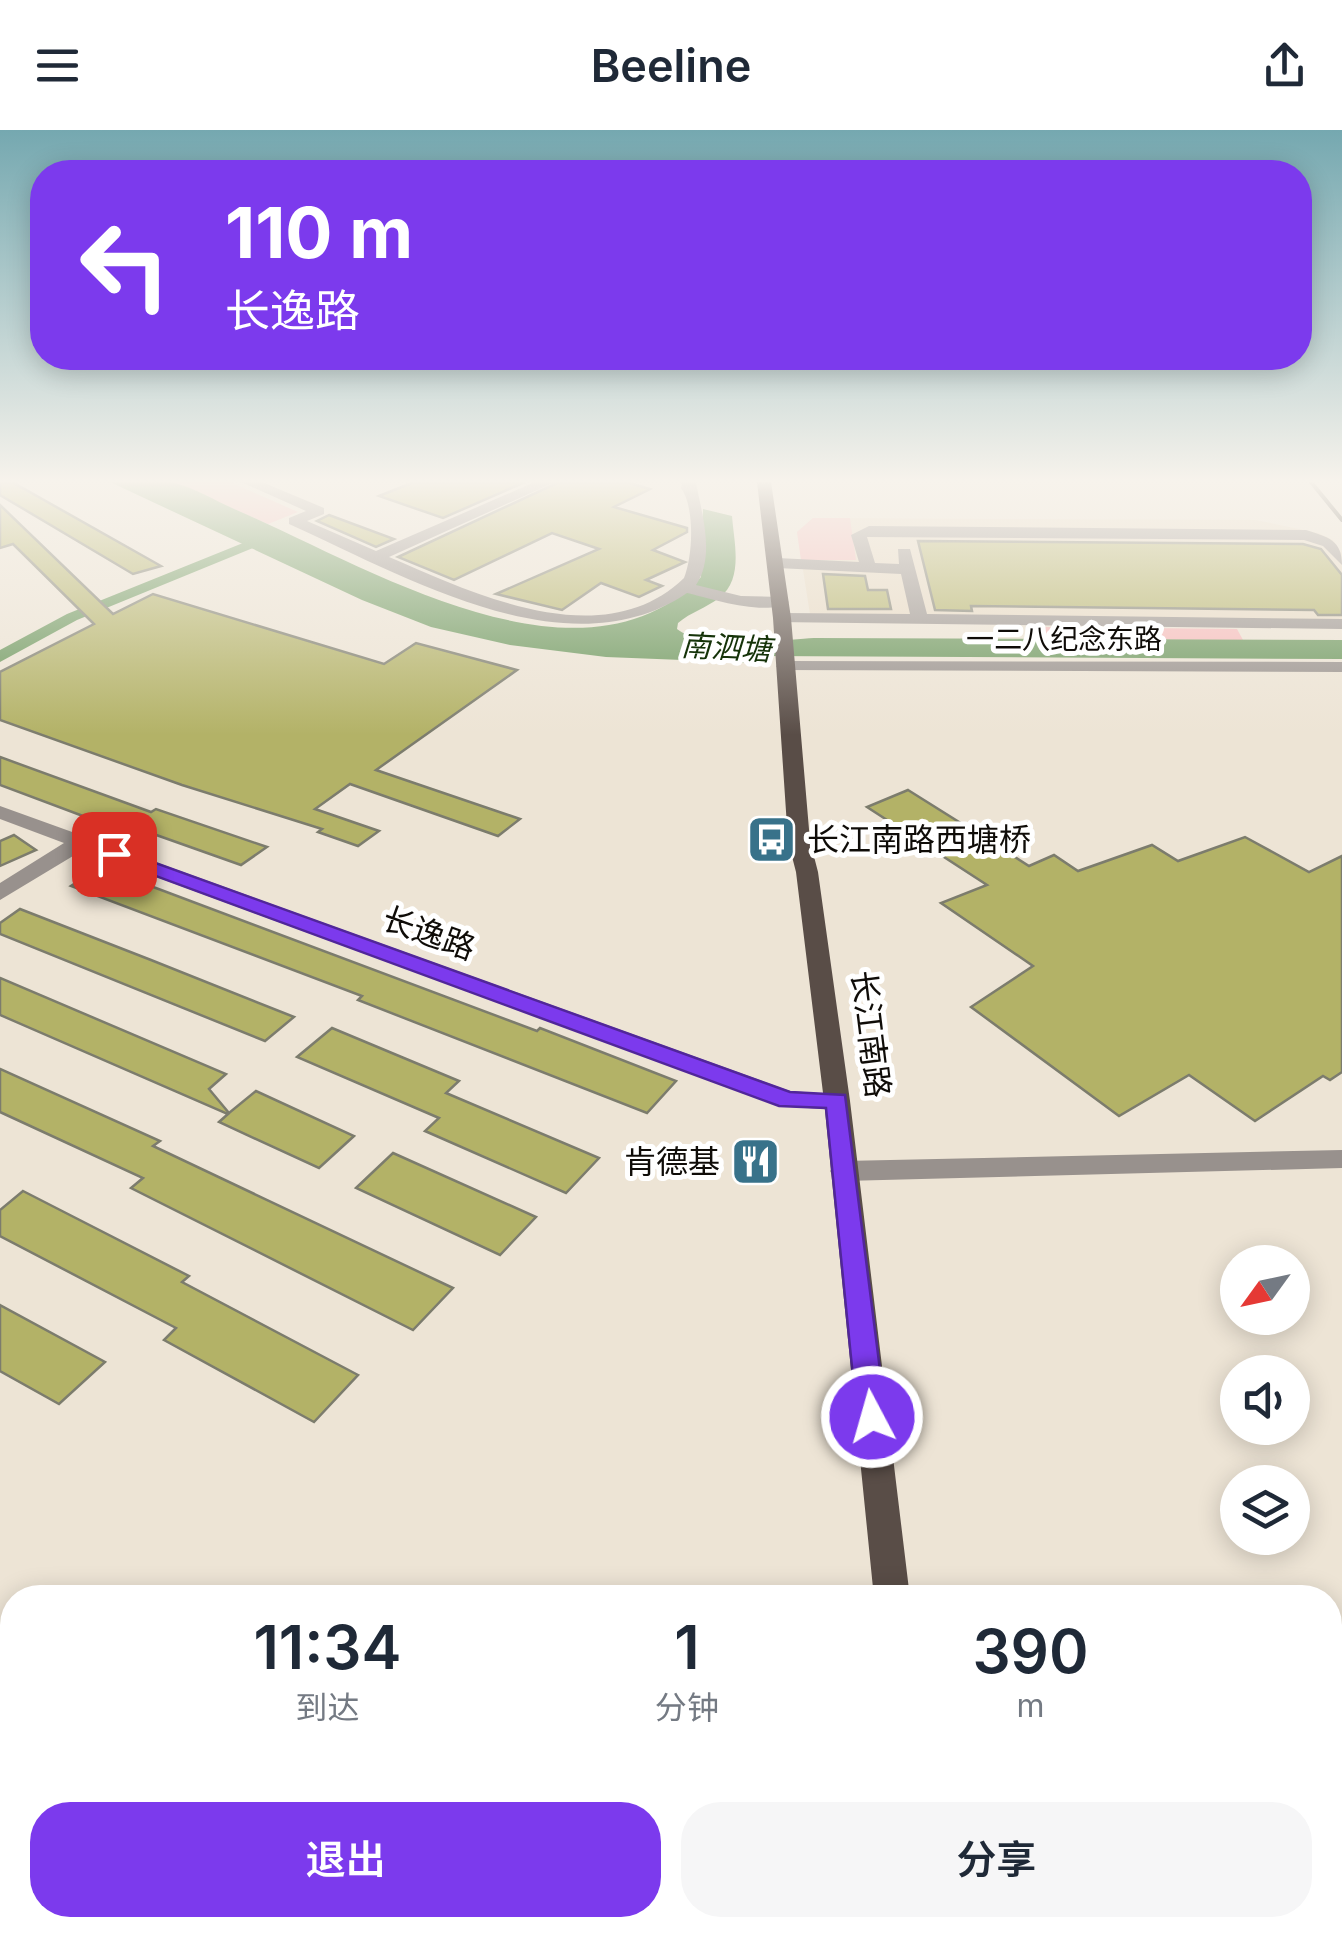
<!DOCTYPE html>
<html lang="zh">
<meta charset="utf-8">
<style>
body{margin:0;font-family:Inter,"Noto Sans SC",sans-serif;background:#f6f6f7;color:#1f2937;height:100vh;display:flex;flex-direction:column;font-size:38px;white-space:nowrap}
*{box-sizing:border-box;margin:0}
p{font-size:32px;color:#747a83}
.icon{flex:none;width:55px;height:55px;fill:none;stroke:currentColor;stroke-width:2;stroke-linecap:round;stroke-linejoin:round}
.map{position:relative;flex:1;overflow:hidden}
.sheet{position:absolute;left:0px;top:1455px;width:1342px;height:352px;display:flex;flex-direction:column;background:#fff;border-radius:40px 40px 0 0;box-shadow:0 5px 25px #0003}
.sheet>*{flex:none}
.hud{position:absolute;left:30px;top:30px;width:1282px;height:210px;border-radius:40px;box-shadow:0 5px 25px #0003;background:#7c3aed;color:#fff;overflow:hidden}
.needle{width:65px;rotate:237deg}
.controls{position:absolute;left:1220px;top:1115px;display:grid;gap:20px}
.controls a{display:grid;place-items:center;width:90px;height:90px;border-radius:50%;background:#fff;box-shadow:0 5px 25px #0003;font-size:50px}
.pin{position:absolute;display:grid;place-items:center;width:85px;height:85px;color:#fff;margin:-42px;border-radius:20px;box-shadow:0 5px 15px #0006}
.me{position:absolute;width:110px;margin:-55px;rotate:354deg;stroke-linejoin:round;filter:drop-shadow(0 0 8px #0008)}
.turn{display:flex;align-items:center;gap:35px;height:210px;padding:0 30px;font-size:45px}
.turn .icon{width:130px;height:130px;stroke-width:2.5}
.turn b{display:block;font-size:70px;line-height:85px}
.eta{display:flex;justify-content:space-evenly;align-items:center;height:170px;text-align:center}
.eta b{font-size:60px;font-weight:600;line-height:70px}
.button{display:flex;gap:20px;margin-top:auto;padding:20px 30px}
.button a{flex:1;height:115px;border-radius:40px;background:#7c3aed;color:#fff;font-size:40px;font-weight:600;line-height:115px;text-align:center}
.button a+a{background:#f6f6f7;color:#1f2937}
header{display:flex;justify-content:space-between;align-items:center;height:130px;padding:0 30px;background:#fff;font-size:45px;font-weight:600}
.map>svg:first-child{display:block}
.built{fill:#e8dac4}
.green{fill:#f7b9ba}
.water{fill:#6a965b}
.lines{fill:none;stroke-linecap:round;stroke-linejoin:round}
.canal{fill:#6a965b;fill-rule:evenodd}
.building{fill:#b3b267;stroke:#7c7c6d;stroke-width:2.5}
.minor{fill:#98918d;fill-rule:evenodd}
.major{fill:#594d47;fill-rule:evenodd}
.rail{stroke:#5c574f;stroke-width:4}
.route{fill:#7c3aed;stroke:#51269a;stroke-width:2.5}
.labels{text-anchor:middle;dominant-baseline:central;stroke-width:10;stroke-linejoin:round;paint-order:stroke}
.far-street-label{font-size:28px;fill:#0f0c08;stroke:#fff}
.far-water-label{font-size:30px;font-style:italic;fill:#153309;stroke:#fff}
.poi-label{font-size:32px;fill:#0f0c08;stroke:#fff;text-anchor:start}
.street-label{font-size:32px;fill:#0f0c08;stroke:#fff}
</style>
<header><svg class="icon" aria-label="menu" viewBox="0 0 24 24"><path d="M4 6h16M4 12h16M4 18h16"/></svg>Beeline<svg class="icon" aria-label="share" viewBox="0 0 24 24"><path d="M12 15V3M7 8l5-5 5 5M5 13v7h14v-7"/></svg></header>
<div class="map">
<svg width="1342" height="1807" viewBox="0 0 1342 1807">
<rect width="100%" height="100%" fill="#ede4d5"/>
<g class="built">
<path d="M813,388L1256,390L1318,403L1333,410L1342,424V490L810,484L797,402Z"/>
<path d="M1330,1495L1342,1503V1807H1026L1024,1795H1330Z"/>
</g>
<g class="green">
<path d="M172,352H230L298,382L268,394Z"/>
<path d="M813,388H850L856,430H801L797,402Z"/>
<path d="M1043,497L1237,499L1243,510L1049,509Z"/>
</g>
<path class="water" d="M110,352C129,352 152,349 171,352C194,357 219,373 241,382C366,436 582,571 701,447L703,379L732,386C734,413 744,449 719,468C706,478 691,482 678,493L677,499C702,519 782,510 814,508L1342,510V529L760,526L759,533L606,527L510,515L431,497L362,470Z"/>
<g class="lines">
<path class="canal" d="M265,404L270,405V411L77,490L0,532V520L67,484Z"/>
</g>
<g class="building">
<path d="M0,352H12L161,436L133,444L0,365Z"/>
<path d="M414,352H525L443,388L379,366Z"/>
<path d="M559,352H626L650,359L614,377L687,398V402L653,420L685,432L646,450L662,456L639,467L601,453L562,480L496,464L599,419L552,403L454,450L398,427Z"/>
<path d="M0,375L113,484L153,464L384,534L416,513L517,540L376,640L520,689L498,706L350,654L315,679L379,701L358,716L318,702L322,699L182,655L0,590V542L94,494L13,414L0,418Z"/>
<path d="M329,385L394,409L376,417L317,391Z"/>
<path d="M918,411L1303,414L1321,419L1342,445V485H1318L1314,480L971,476L972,481L935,480Z"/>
<path d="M823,444L865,446L868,460H887L891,479H828Z"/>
<path d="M0,627L151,682L156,679L267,717L241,735L114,690L107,695L0,655Z"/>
<path d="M908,660L1029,736L1054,725L1078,741L1152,715L1178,731L1245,707L1309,742L1342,726V942L1330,950L1323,946L1255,991L1189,945L1119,986L971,877L1033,836L941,773L987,755L867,677Z"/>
<path d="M14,705L36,720L0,736V711Z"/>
<path d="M100,737L537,901L540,898L676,951L647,983L358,870L362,866L71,756Z"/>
<path d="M20,779L151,830L294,887L265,911L0,804V793Z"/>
<path d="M0,848L226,944L209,959L229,983L256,961L354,1006L319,1038L219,992L228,984L0,885Z"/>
<path d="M332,898L459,951L446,963L599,1028L566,1063L425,1001L439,988L297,927Z"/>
<path d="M0,939L160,1011L153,1016L453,1158L413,1200L131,1058L143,1048L0,982Z"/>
<path d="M393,1023L536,1087L500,1125L356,1058Z"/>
<path d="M23,1061L189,1146L182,1152L358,1245L314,1292L164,1210L176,1198L0,1106V1080Z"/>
<path d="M0,1175L105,1232L59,1274L0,1241Z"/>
</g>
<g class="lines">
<g class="minor">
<path d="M241,352H262L324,378V384L307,391L376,421L535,352H555L389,427C475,464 603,526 684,448C693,426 695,377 681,358L682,352H696C701,382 716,425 696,455L741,466L781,467L789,472C768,487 712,469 687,463C568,544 403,445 289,394V388L306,381Z"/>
<path d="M869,396L1306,400C1328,407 1342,410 1342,435L1323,416L1304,410L867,407L875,433L899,434L898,419H910L927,484L1342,489V499L776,492L773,488L782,483L910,484L901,444L777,438L769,433L777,428L859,432L851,405Z"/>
<path d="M785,531L1342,532V542L779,540L776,536Z"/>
<path d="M0,676L790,961L846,965L850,971L846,977L837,980L779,976L83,720L0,770V753L64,713L0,689Z"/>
<path d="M1342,1020V1038L844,1051L834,1048L830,1041L834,1034L844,1031Z"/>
</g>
<g class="major">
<path d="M757,352H771L791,488L810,711L818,742L850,971L910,1468H874L824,971L796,742L788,711L773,488Z"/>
<path d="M907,1795H949L950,1807H908Z"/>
</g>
<path class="rail" d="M1311,352L1342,390"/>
</g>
<linearGradient id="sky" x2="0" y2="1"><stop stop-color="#75a8b0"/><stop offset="0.58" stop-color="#f7f3ec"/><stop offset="1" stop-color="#f7f3ec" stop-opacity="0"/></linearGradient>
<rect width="1342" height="605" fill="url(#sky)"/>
<path class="route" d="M114,718L790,962L845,965L886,1287L882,1295L872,1299L861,1295L857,1287L826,978L779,976L107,728V720Z"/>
<defs>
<symbol id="bus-square" viewBox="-11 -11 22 22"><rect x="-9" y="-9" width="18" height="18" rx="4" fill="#38728a" stroke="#fff"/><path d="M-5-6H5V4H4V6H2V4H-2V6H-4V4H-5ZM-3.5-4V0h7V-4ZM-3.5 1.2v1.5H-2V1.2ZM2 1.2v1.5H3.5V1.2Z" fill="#fff"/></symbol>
<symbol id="restaurant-square" viewBox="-11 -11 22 22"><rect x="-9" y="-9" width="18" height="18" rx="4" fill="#38728a" stroke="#fff"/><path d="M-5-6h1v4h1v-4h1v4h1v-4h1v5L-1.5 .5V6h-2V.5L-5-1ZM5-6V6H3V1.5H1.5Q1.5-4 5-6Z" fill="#fff"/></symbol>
</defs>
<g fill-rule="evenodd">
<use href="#bus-square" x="744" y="682" width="55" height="55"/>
<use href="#restaurant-square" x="728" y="1004" width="55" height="55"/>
</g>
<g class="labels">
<g class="far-street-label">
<text x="1064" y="509">一二八纪念东路</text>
</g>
<g class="far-water-label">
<text transform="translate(726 517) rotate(3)">南泗塘</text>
</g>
<g class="poi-label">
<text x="807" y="709">长江南路西塘桥</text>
<text x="720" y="1031" text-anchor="end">肯德基</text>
</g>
<g class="street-label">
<text transform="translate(429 803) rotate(20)">长逸路</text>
<text transform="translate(871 904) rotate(83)">长江南路</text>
</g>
</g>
</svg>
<div class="controls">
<a><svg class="needle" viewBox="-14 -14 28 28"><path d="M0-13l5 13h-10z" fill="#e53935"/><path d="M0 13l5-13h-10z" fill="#747a83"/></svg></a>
<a><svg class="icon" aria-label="sound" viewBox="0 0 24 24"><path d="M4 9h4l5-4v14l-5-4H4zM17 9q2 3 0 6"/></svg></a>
<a><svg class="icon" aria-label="layers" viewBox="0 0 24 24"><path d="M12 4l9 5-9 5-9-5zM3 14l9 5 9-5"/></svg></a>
</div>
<div class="pin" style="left:114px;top:724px;background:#d93025"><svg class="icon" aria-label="arrive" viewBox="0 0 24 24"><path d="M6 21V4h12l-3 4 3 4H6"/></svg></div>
<svg class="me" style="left:872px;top:1287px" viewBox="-20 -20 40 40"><circle r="17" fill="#7c3aed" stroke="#fff" stroke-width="3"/><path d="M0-11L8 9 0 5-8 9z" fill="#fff"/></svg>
<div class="hud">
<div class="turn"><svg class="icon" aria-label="left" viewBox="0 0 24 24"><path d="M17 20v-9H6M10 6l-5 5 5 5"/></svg><div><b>110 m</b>长逸路</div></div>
</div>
<section class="sheet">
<div class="eta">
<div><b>11:34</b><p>到达</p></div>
<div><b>1</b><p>分钟</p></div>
<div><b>390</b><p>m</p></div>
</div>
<div class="button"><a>退出</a><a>分享</a></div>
</section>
</div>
